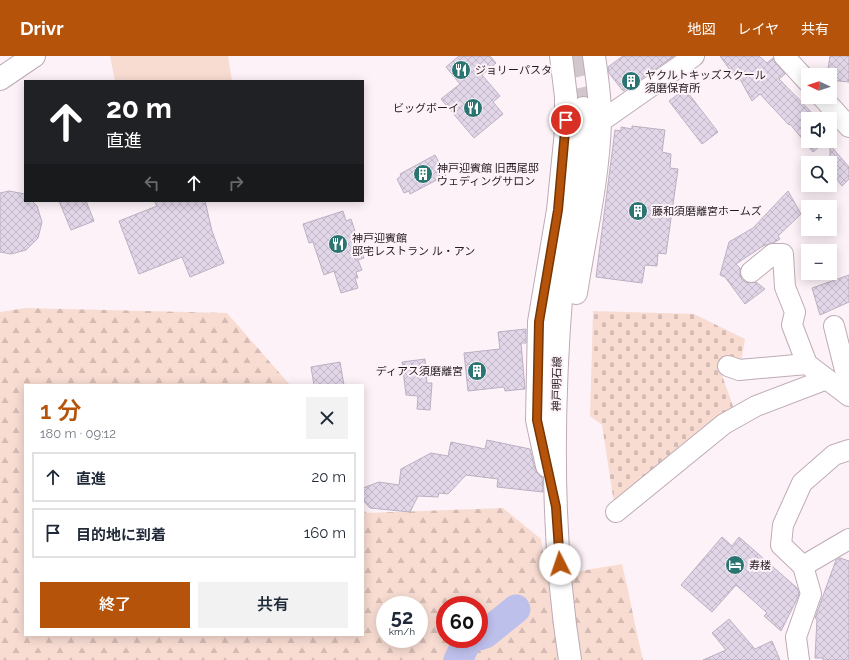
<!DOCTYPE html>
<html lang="ja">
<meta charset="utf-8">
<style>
body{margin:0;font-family:Raleway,"Noto Sans JP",sans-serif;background:#f2f2f3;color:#1f2937;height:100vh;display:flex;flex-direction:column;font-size:15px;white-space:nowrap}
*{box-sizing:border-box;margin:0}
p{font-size:13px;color:#747a83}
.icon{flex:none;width:22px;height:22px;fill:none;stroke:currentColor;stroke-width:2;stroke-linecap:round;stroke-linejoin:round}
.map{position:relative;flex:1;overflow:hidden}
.details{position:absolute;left:24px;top:328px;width:340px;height:252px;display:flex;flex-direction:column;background:#fff;border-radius:0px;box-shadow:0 2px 10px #0003}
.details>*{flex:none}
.hud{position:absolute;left:24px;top:24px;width:340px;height:122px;border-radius:0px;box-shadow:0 2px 10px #0003;background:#202124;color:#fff;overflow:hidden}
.needle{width:26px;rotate:273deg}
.buttons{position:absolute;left:801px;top:12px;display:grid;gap:8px}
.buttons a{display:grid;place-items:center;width:36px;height:36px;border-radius:0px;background:#fff;box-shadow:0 2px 10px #0003;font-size:20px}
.speed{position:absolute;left:376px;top:540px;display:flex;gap:8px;font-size:20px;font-weight:700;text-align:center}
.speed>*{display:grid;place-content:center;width:52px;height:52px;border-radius:50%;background:#fff;box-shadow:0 2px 10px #0003;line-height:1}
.speed small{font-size:10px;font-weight:400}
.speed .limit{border:6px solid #d22;background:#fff;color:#111}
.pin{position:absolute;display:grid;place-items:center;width:34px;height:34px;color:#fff;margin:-17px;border:2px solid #fff;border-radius:50%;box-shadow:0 1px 4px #0007}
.me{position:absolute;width:44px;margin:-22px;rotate:356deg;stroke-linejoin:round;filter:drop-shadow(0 0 3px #0008)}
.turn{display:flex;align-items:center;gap:14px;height:84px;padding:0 16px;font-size:18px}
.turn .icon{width:52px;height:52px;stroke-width:2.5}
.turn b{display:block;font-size:28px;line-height:34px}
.lanes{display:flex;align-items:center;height:38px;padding:0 16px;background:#0003;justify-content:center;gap:20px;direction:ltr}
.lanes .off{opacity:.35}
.round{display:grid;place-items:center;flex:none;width:42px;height:42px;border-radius:0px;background:#f2f2f3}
.summary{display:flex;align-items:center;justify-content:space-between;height:68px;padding:0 16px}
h1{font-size:24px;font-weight:600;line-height:30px;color:#b45309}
.button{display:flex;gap:8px;margin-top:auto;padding:8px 16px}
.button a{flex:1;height:46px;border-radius:0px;background:#b45309;color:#fff;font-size:16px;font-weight:600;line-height:46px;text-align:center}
.button a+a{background:#f2f2f3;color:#1f2937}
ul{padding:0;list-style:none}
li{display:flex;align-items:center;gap:12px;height:50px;margin:0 8px 6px;padding:0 8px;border:2px solid #e0e1e3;border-radius:0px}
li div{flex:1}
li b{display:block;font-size:15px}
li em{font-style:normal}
header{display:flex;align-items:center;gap:24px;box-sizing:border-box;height:56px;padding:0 20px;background:#b45309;color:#fff}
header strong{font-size:19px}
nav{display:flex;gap:22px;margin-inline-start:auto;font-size:14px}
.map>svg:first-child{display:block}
.forest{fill:url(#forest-firs);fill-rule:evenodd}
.cemetery{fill:url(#cemetery-stones)}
.garden{fill:#f8dcd2}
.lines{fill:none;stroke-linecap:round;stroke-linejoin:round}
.river{stroke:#bec0ec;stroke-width:29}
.building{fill:url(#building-cross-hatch);stroke:#bab0c1}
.major-tunnel{stroke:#d2c7cd;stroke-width:22;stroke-dasharray:22 11;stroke-linecap:butt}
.minor-casing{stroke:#beabb6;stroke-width:22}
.major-casing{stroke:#beabb6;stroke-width:24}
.minor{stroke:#fff;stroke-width:20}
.major{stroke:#fff;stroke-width:22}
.route-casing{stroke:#753606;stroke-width:10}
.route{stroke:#b45309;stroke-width:7}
.labels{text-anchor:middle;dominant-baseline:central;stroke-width:4;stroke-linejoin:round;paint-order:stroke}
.poi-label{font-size:11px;fill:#221b1f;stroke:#fef2f9;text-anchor:start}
.street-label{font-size:11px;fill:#221b1f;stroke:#fef2f9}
</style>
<header>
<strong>Drivr</strong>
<nav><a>地図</a><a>レイヤ</a><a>共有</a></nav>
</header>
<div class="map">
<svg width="849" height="604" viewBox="0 0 849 604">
<defs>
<pattern id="forest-firs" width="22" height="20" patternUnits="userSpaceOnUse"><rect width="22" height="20" fill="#f8dcd2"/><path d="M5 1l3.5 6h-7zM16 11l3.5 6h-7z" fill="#d4bcb4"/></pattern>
<pattern id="cemetery-stones" width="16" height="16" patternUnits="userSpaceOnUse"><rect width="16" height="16" fill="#f8dcd2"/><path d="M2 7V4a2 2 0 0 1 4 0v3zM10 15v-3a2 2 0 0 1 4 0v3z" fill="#d4bcb4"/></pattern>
<pattern id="building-cross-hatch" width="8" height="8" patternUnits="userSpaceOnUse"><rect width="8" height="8" fill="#e2d7e9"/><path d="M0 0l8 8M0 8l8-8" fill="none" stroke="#c2b8c7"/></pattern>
</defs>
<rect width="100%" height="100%" fill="#fef2f9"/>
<path class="forest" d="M26,252L227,257L290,329H25V579H363V454L367,457L503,452L541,483L547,523L580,515L622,508C630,540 635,572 643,604H0V256ZM385,549H419V583H385ZM445,549H479V583H445Z"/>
<path class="cemetery" d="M593,255L694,258L745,283L741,307L718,308L734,353L614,447L602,369L590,360Z"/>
<path class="garden" d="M110,0H228L232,25H115Z"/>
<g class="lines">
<g class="river">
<path d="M479,580L485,578L516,553"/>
<path d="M458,604L468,584L471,583"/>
</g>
</g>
<g class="building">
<path d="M459,0H490L496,7L482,19L500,40L493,46L503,58L474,82L441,43L460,28L446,11Z"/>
<path d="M623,0H674L623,35L609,17L608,11Z"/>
<path d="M720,0H759L767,7L773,2L785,18L779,23L818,63H808V85H826L813,96L790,68L789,69L760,38L752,45L740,23L738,25Z"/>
<path d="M830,0H849V26L830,24V19H827Z"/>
<path d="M685,33L718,76L702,88L669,45Z"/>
<path d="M632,70L665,74L662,96L671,98L670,112L678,113L666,198L658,197L657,210L645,209L642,227L596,221L615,74L621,75V71L632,73Z"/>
<path d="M830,89L849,111V123L842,130L830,114Z"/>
<path d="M435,99L446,119L410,138L409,135L404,137L397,123L401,120L400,118Z"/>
<path d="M9,135L25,138V145H32L37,150L42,166L38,182L26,194L11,198L0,196V137Z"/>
<path d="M788,135L801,158L778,180L780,183L775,186L763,190L736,208L740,212V218L742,224L747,227L756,226L765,233L745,248L725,221L720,219L729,186L753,172Z"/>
<path d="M59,145H86L94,165L71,174Z"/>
<path d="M154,145H205L212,175L224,207L190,221L182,201L139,218L119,165L157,150Z"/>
<path d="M343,155L346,165L351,163L364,202L358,204L362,214L356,216L358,222H355L358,232L341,237L334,215L324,219L313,186L309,187L303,168Z"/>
<path d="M849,219V246L820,259L812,232Z"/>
<path d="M526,273V287H521L525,333L505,335L504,331L468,335L464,297L500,293L498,276Z"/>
<path d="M425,303L427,327H432L430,354L417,353L418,340L406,339L402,306Z"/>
<path d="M340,306L344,329H314L311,311Z"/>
<path d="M487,384L530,393L535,413L542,421L543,436L497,431L498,423L466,419L448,438L439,437L438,441L418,440L410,456L370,452L363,444V432L379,426L399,429L401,413L431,397L448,400L451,386L485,393Z"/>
<path d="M722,481L732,490L739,481L797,532L799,538L796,545L781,575L764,560L767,557L736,529L712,556L681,529Z"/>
<path d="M840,502L849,505V604H823V602H815L817,563L815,562L836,504Z"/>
<path d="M729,563L755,593L772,585L780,604H703L726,594L712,577Z"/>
</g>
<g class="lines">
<path class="major-tunnel" d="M571,0L583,52"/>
<defs>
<g id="minor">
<path d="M784,0L808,26"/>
<path d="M822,41L849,71"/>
<path d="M600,66L694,0"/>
<path d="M751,216L773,198H783L785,231L795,256L792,269L807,308"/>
<path d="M834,270L849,330"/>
<path d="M728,310L739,314L807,308L849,340"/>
<path d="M616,456L724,368L756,350L827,323"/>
<path d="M803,510L849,483"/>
<path d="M799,604L796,581L811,538L803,510L781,489L783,469L802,427L834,399L849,394"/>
</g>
<g id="major">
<path d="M0,23L34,0"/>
<path d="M576,237C585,180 598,124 600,67C601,45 597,22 594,0"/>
<path d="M547,410L537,364L539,266L558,154L566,75V41L561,0"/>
<path d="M570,604C551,484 552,351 562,230C565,197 572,164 576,131C580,105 581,78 583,52"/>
</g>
</defs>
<use href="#minor" class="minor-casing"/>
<use href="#major" class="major-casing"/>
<use href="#minor" class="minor"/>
<use href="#major" class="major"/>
</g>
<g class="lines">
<defs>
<path id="route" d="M560,508L556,451L537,364L539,266L558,154L566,64"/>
</defs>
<use href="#route" class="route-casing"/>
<use href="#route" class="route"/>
</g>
<defs>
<symbol id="restaurant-disc" viewBox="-11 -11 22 22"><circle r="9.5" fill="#2a7471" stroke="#fef2f9"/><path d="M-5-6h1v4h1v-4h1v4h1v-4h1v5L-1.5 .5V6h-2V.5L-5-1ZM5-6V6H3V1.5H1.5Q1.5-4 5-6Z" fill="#fff"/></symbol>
<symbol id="building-disc" viewBox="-11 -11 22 22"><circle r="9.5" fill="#2a7471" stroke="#fef2f9"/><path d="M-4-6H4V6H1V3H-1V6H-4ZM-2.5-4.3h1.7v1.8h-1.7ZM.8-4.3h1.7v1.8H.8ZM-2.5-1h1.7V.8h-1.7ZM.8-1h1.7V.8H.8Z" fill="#fff"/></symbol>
<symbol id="hotel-disc" viewBox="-11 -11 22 22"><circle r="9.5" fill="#2a7471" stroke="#fef2f9"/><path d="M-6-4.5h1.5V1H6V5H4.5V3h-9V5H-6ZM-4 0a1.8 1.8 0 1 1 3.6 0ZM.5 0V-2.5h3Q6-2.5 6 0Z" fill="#fff"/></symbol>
</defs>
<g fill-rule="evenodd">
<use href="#restaurant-disc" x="450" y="3" width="22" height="22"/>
<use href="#building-disc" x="620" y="14" width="22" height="22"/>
<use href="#restaurant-disc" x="462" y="41" width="22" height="22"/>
<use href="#building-disc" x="412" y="107" width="22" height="22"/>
<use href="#building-disc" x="627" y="144" width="22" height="22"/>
<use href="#restaurant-disc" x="327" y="177" width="22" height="22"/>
<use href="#building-disc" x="466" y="304" width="22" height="22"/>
<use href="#hotel-disc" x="724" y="498" width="22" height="22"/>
</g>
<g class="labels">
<g class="poi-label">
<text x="475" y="14">ジョリーパスタ</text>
<text x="645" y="19">ヤクルトキッズスクール<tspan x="645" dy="13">須磨保育所</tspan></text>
<text x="459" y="52" text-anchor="end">ビッグボーイ</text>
<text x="437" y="112">神戸迎賓館 旧西尾邸<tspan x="437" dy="13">ウェディングサロン</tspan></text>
<text x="652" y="155">藤和須磨離宮ホームズ</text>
<text x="352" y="182">神戸迎賓館<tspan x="352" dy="13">邸宅レストラン ル・アン</tspan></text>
<text x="463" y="315" text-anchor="end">ディアス須磨離宮</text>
<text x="749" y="509">寿楼</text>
</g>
<g class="street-label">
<text transform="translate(557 328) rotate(-89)">神戸明石線</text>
</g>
</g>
</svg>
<div class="buttons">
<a><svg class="needle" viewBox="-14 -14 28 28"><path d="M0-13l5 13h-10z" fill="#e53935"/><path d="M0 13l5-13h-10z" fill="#747a83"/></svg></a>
<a><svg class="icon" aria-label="sound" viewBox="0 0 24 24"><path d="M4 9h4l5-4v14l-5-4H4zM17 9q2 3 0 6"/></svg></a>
<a><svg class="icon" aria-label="search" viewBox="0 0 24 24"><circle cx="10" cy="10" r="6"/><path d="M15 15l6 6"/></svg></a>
<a>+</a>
<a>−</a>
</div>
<div class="speed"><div>52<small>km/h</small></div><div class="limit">60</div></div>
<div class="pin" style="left:566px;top:64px;background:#d93025"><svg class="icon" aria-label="arrive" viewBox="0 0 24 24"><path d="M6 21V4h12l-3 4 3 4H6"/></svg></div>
<svg class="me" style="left:560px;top:508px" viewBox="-20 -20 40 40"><circle r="19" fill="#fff"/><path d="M0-13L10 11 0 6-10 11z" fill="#b45309"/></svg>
<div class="hud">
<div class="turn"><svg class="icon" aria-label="ahead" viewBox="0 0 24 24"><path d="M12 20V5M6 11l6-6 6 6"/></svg><div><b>20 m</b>直進</div></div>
<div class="lanes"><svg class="icon off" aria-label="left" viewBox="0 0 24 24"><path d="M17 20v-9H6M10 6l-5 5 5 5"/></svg><svg class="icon" aria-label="ahead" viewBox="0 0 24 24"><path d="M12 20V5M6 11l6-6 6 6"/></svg><svg class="icon off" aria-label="right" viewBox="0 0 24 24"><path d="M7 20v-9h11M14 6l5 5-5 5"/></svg></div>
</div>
<section class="details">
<div class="summary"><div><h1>1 分</h1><p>180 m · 09:12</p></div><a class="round"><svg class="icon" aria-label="close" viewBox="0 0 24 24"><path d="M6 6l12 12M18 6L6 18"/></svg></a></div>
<ul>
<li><svg class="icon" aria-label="ahead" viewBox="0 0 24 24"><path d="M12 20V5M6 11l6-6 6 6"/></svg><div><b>直進</b></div><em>20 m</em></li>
<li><svg class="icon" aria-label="arrive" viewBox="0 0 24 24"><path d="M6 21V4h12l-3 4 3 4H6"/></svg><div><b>目的地に到着</b></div><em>160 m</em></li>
</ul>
<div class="button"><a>終了</a><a>共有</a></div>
</section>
</div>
